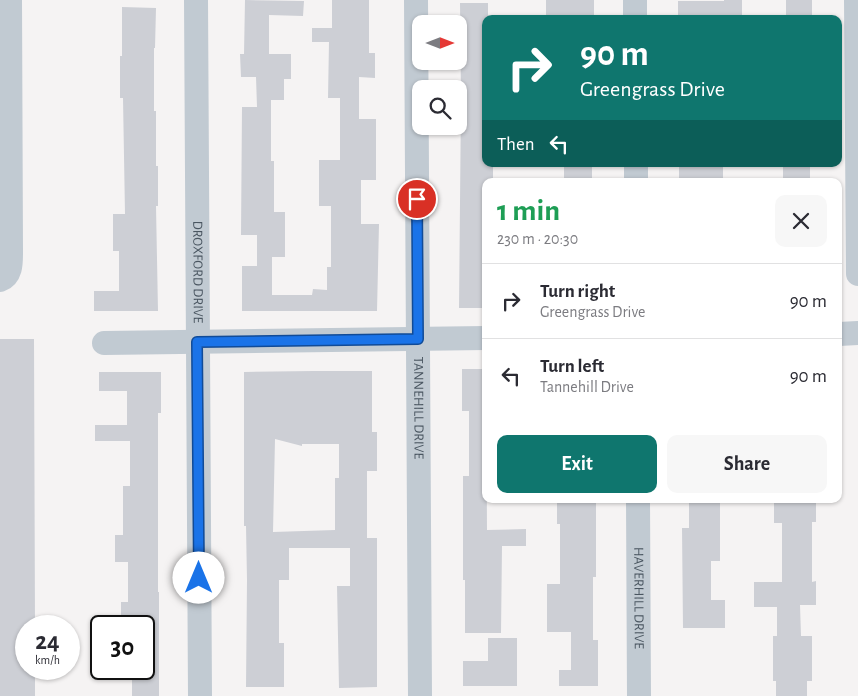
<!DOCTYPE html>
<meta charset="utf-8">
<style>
body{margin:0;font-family:"Alegreya Sans",sans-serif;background:#f7f7f7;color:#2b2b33;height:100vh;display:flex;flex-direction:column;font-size:19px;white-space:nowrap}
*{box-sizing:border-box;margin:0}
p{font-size:16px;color:#7c7c81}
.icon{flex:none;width:28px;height:28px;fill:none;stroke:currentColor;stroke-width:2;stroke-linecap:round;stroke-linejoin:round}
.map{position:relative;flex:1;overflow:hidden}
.side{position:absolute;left:482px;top:178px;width:360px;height:325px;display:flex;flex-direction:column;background:#fff;border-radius:10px;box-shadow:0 1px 4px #0004}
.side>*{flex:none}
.hud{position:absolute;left:482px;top:15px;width:360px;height:152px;border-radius:10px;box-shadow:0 1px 4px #0004;background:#0f766e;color:#fff;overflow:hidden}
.needle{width:32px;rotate:90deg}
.tools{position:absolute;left:412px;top:15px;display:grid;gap:10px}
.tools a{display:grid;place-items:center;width:55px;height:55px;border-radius:10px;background:#fff;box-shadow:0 1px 4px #0004;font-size:25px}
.speed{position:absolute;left:15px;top:615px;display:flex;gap:10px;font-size:25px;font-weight:700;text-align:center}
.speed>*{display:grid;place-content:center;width:65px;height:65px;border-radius:50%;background:#fff;box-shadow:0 1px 4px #0004;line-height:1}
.speed small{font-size:12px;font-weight:400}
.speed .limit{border:2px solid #111;border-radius:8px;background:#fff;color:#111}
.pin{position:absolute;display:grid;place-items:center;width:42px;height:42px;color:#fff;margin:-21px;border:2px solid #fff;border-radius:50%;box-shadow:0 1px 5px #0007}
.me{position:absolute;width:55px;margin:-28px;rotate:0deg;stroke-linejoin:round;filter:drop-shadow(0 0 4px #0008)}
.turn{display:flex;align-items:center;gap:18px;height:105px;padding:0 15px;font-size:22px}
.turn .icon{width:65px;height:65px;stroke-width:2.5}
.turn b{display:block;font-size:35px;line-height:42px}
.then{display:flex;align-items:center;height:48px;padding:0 15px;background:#0003;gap:10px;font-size:19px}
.round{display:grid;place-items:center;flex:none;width:52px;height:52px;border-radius:10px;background:#f7f7f7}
.headline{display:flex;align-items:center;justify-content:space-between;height:85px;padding:0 15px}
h1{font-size:30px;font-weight:600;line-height:38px;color:#1e9e55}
.button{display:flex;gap:10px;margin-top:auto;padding:10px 15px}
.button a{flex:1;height:58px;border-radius:10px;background:#0f766e;color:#fff;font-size:20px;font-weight:600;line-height:58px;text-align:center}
.button a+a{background:#f7f7f7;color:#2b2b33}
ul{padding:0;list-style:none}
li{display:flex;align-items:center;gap:15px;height:75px;padding:0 15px;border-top:1px solid #e1e1e2}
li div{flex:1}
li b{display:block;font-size:19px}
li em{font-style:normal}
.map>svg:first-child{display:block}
.building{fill:#cdcfd5;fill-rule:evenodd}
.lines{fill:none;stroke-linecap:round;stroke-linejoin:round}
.minor{stroke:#c1cad2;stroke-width:24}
.route-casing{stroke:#114b97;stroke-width:12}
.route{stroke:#1a73e8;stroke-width:9}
.labels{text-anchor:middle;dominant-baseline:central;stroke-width:4;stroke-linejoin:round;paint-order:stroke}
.street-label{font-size:14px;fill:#4a5661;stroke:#fff}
</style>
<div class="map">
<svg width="858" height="696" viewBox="0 0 858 696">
<rect width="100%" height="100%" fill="#f5f3f3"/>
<g class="building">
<path d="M245,0L304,1L303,16L269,15V54H291V79H284V100H271V161H274V212H285V257H272V295H312L313,289L327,290V267H331V206H319V160H340V98H328L329,42H312V28H332V0H369V53H375V78L359,77V119H376V180H361V224H379L377,311H242V266H257V235H241L242,107H257L256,77H241L240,54H244Z"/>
<rect x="546" y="0" width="48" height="19"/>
<path d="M724,0H742V16H713V19H678V1H724Z"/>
<rect x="786" y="0" width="26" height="19"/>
<path d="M460,3H488V19H486V164H493V181H486V308H459L461,99Z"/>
<path d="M122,7L156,8L155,48H154V111H156V166H158V206H156L158,311H94V291H119V251H113V214H125L123,98H120V56H122Z"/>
<rect x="679" y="164" width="44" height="17"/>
<rect x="783" y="164" width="27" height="17"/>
<rect x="564" y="165" width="28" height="16"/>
<path d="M0,339H34L35,626H26V669H35V696H0Z"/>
<path d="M462,369H486L487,530L526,529V546H502L501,633H465V580H463V476H469V411H462Z"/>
<path d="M314,371H372V432H377V471H367V538H377V687L339,688L337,586H350V548H289V580H279V643H284V687H246L247,580L246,526H244V372ZM275,439L302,446V444H339V478H335V530L273,532Z"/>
<path d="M99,372H161V413H158V592H159V696H132V669H144V626H121V602H128V562H115V535H123V486H130V441H95V425H127V391H99Z"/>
<path d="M557,499H596V577H593V640H598V686H559V670H571V632H547V584H560V524H557Z"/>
<path d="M689,499H720V561H711V600H725V628H683L682,528H689Z"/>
<path d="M774,499H816V522H812V582L816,581V605H800L801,636H812V681H807V696H776V681H773V636H777V607H754V582H782V523H774Z"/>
<path d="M488,638H517V686H463V661H488Z"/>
</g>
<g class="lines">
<g class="minor">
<path id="s1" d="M196,0L200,696"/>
<path id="s2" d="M416,0L420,696"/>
<path d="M635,0V19"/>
<path d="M856,0L858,274"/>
<path d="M636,164V181"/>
<path d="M0,280C11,276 11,264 11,253L10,0"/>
<path d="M839,334L858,333"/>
<path d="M104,343L486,338"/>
<path id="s3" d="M638,499L639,696"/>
</g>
</g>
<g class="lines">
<defs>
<path id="route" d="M199,578L197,342L418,339L417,199"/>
</defs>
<use href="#route" class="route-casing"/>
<use href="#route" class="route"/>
</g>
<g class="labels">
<g class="street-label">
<text stroke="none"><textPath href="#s1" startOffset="272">DROXFORD DRIVE</textPath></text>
<text stroke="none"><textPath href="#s2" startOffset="408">TANNEHILL DRIVE</textPath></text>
<text stroke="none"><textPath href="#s3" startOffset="99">HAVERHILL DRIVE</textPath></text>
</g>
</g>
</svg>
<div class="tools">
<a><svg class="needle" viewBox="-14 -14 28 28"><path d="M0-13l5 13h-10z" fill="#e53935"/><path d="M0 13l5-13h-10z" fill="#7c7c81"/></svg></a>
<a><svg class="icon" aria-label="search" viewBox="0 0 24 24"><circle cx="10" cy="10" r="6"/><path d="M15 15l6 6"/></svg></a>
</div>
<div class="speed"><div>24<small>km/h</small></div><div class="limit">30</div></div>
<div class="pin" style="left:417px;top:199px;background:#d93025"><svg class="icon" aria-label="arrive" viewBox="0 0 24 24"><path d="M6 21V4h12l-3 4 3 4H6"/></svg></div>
<svg class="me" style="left:199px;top:578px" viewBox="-20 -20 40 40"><circle r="19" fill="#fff"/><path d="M0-13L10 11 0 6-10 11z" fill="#1a73e8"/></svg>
<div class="hud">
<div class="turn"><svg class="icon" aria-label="right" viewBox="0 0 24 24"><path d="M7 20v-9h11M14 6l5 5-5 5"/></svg><div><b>90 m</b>Greengrass Drive</div></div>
<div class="then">Then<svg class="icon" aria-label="left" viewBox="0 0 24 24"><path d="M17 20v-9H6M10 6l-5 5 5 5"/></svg></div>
</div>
<section class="side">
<div class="headline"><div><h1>1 min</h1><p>230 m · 20:30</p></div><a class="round"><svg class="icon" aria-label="close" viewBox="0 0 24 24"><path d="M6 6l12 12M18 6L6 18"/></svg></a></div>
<ul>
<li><svg class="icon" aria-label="right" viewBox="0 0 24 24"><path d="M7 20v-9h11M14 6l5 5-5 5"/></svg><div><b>Turn right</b><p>Greengrass Drive</p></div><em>90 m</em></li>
<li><svg class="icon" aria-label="left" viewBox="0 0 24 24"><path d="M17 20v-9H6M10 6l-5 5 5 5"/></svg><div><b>Turn left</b><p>Tannehill Drive</p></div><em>90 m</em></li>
</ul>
<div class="button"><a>Exit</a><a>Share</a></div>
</section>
</div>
